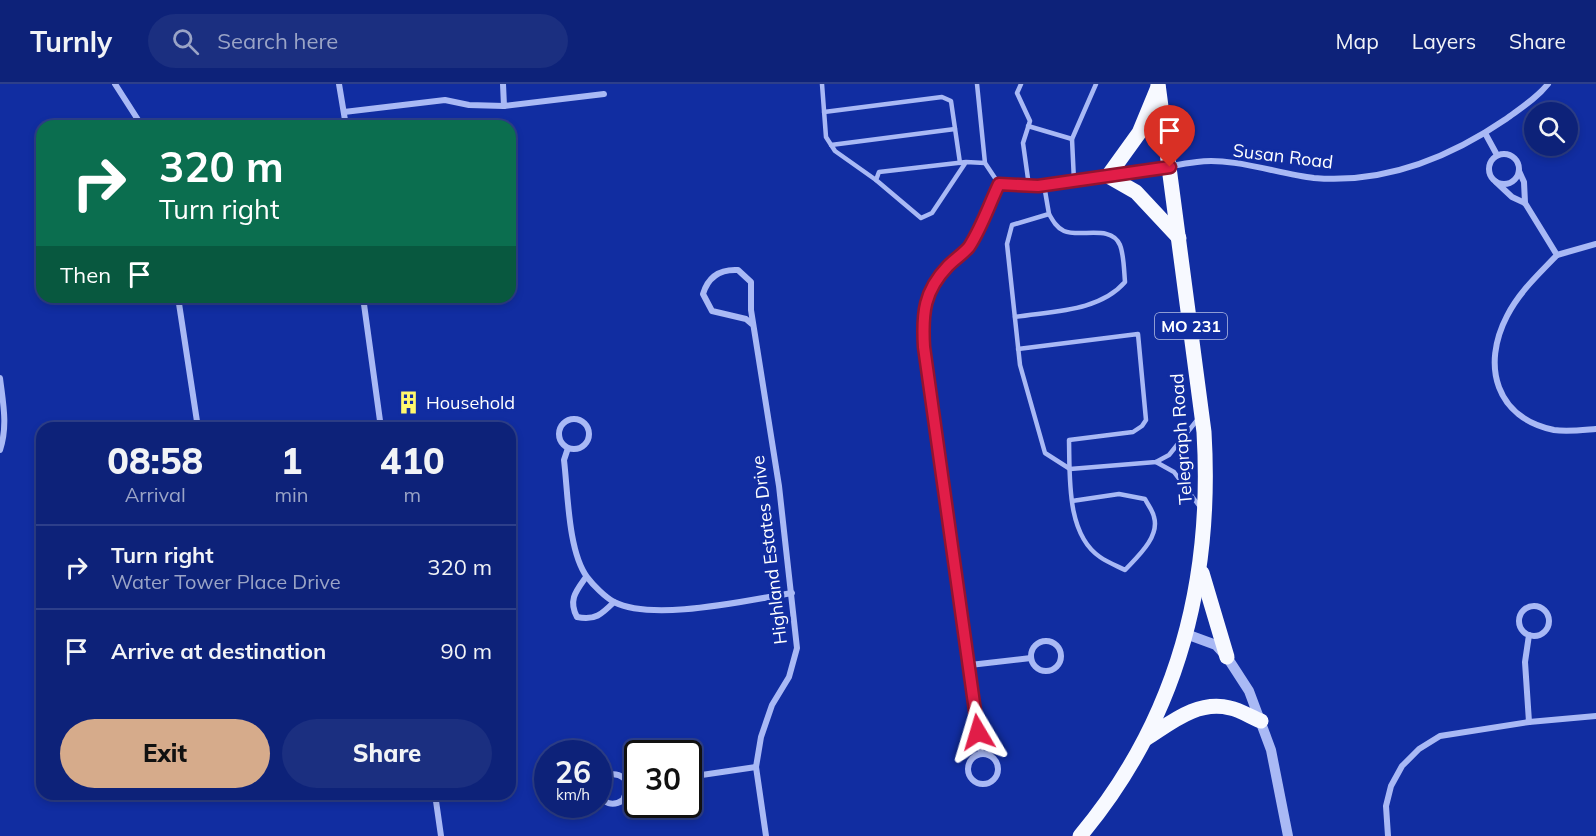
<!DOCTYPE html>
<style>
body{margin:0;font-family:Mulish,sans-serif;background:#1b2f80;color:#f1f3f6;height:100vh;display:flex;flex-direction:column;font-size:22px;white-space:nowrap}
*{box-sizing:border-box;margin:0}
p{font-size:20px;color:#9aa4c6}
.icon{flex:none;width:33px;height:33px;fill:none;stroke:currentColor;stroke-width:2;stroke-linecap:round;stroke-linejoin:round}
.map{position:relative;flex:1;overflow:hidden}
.sheet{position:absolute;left:36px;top:338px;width:480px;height:378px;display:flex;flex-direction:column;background:#0d2279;border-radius:18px;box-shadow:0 3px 9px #0003,0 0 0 2px #2d3f8a}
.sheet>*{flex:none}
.hud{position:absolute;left:36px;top:36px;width:480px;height:183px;border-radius:18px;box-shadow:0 3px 9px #0003,0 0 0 2px #2d3f8a;background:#0b6e4f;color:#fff;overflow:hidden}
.fabs{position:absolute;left:1524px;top:18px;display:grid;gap:12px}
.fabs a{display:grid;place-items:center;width:54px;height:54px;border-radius:50%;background:#0d2279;box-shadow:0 3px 9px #0003,0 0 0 2px #2d3f8a;font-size:30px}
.speed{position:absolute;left:534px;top:656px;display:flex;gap:12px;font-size:30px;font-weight:700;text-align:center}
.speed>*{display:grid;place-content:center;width:78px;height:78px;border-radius:50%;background:#0d2279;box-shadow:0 3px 9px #0003,0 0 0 2px #2d3f8a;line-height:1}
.speed small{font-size:15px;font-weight:400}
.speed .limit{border:3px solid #111;border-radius:9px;background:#fff;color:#111}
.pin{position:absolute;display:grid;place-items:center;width:51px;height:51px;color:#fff;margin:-62px -26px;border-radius:50% 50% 50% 0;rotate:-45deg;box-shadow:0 0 6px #0007}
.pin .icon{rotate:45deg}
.me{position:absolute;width:66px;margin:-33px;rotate:353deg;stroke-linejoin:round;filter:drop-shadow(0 0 4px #0008)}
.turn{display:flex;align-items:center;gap:21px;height:126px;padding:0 24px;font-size:27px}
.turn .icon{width:78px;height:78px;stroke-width:2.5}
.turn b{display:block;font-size:42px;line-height:51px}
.then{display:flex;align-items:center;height:57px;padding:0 24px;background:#0003;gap:12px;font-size:22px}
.eta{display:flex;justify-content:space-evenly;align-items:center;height:102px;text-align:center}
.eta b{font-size:36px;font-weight:800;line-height:42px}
.button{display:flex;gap:12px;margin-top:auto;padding:12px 24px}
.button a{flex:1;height:69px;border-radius:36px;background:#d6ab8b;color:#111;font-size:24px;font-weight:800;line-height:69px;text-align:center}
.button a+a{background:#1b2f80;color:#f1f3f6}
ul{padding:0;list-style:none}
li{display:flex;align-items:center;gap:18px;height:84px;padding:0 24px;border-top:2px solid #2d3f8a}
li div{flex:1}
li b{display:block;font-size:22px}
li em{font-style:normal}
header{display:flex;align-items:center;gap:36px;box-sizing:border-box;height:84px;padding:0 30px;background:#0d2279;border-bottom:2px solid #2d3f8a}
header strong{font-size:28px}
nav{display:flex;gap:33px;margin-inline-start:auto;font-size:21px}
.search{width:420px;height:54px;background:#1b2f80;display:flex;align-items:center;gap:15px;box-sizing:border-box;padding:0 21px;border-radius:33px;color:#9aa4c6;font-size:22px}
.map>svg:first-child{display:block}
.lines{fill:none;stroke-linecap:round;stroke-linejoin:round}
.service{stroke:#a9b9f5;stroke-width:4.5}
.minor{stroke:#a9b9f5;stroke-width:6}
.tertiary{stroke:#a9b9f5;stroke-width:10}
.primary{stroke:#f7f9ff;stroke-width:15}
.route-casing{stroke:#92132f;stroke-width:15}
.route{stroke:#e11d48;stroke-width:10}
.labels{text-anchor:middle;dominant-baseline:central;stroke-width:6;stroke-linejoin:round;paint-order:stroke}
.shield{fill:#112da1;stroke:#b8c0e3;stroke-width:1.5}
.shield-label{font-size:16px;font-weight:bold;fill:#fff}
.street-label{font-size:18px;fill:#fff;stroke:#112da1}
.poi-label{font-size:18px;fill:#fff;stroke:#112da1;text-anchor:start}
</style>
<header>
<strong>Turnly</strong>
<div class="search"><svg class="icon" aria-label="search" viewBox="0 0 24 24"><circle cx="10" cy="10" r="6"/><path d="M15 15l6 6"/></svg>Search here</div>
<nav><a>Map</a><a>Layers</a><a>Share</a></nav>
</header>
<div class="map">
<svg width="1596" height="752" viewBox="0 0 1596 752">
<rect width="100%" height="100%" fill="#112da1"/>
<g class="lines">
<g class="service">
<path d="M822,0L826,53L835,67L876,96"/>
<path d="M977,0L985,79L999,100"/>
<path d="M1021,0L1017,9L1030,37L1023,59L1029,102"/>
<path d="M824,28L942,13L951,17L960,79"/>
<path d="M1028,42L1072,55"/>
<path d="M831,61L955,45"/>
<path d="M966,78L932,129L921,134L876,96L879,88L966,78L985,79"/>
<path d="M1074,97L1072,55L1096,0"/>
<path d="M1044,101L1049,130L1012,141L1007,160L1020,281L1045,369L1070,385L1156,378L1169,371L1198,335"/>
<path d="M1015,233C1051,227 1099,228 1125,198C1124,187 1124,171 1120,161C1111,140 1080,154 1064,147C1057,144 1053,137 1049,130"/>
<path d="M1018,265L1138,250L1146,336L1142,342L1133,348L1069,356C1070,392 1066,450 1100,473C1107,478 1117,482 1125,486C1137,473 1160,453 1154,433C1153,427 1148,421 1145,415L1119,410L1072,417"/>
<path d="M1156,378L1174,388L1200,423"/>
</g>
<g class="minor">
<path d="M115,0L142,42"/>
<path d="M339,0L346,42"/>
<path d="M503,0L504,22"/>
<path d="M344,28L445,16L469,21L504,22L604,10"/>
<path d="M1485,49L1497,71"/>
<circle cx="1504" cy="85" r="15"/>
<path d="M1519,87L1524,98L1525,119"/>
<path d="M1496,98L1512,113L1525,119L1557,171L1596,160"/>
<path d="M1557,171C1539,190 1519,208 1507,232C1481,282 1496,334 1554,346C1567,348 1583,346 1596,345"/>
<path d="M178,213L198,344"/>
<path d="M363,213L381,344"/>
<path d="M753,241L746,235L712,227L703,210C708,193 720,185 738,186L751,198V226L779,402L797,564L789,593L772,621L761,653L756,683L766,752"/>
<path d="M0,294C3,319 8,342 0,366"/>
<circle cx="574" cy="350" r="15"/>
<path d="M568,364L564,376C568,409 568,467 587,493C593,501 605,513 614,518C654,538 747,516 792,509"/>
<path d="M586,493C576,507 568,516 577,533C595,537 602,530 614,518"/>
<circle cx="1534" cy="537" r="15"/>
<path d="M1529,551L1525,578L1529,638"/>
<circle cx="1046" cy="572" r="15"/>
<path d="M970,581L1031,574"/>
<circle cx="983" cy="685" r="15"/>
<path d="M981,670L924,263C922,229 924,207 948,182C955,175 963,170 969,163C982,143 989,121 999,100C1064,109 1132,86 1197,78C1234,73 1278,90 1314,94C1385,100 1449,74 1506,35C1521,24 1537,14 1548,0"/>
<path d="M688,693L756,683"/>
<path d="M598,702C603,690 614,687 624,694L628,704L623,716C613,723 603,720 598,708"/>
<path d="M435,710L441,752"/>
<path d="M1388,752L1386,722L1391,702L1402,682L1419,665L1440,652L1529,638L1596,632"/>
</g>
<path class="tertiary" d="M1186,550L1216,561L1227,573L1249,607L1271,666L1288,752"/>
<g class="primary">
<path d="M1158,3L1139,49L1108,92L1136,108L1179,154"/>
<path d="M1202,489L1227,573"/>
<path d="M1147,654C1172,638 1198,616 1230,624C1240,626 1251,633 1261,637"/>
<path d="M1080,752C1178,635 1213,498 1204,348L1158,0"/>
</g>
</g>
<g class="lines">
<defs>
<path id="route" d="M978,648L924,263C922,229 924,207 948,182C955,175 963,170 969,163C982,143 989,121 999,100L1038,102L1170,83"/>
</defs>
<use href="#route" class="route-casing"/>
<use href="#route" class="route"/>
</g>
<defs>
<symbol id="building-bare" viewBox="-9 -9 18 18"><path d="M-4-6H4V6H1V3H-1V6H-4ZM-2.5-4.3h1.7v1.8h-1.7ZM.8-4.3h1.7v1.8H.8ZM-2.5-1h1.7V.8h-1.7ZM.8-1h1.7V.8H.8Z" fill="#fff86d" stroke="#112da1" stroke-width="2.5" paint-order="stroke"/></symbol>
</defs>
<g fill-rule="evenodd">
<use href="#building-bare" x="392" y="302" width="33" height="33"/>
</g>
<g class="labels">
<rect class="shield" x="1155" y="229" width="72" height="26" rx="4.5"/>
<g class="shield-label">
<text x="1191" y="242">MO 231</text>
</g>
<g class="street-label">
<text transform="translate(1283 72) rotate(7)">Susan Road</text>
<text transform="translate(1181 355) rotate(-94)">Telegraph Road</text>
<text transform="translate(769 466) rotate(-97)">Highland Estates Drive</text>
</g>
<g class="poi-label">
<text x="426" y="318">Household</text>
</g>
</g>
</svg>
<div class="fabs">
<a><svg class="icon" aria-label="search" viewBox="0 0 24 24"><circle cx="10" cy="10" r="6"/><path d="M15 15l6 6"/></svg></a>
</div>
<div class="speed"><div>26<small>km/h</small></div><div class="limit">30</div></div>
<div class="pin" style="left:1170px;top:83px;background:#d93025"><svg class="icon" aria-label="arrive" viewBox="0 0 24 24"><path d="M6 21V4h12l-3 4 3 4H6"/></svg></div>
<svg class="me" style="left:978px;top:648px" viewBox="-20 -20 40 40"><path d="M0-17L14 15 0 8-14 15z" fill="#e11d48" stroke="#fff" stroke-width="4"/></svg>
<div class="hud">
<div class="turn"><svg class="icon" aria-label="right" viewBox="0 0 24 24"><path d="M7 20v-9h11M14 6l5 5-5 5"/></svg><div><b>320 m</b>Turn right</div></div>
<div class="then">Then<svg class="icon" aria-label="arrive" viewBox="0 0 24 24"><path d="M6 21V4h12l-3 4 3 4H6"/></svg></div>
</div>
<section class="sheet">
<div class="eta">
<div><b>08:58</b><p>Arrival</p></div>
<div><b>1</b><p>min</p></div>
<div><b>410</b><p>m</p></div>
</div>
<ul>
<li><svg class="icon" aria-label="right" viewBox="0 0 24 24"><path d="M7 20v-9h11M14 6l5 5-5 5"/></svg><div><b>Turn right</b><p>Water Tower Place Drive</p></div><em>320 m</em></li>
<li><svg class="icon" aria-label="arrive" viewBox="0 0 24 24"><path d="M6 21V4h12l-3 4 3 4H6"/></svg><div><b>Arrive at destination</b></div><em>90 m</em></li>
</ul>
<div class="button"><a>Exit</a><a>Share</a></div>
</section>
</div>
